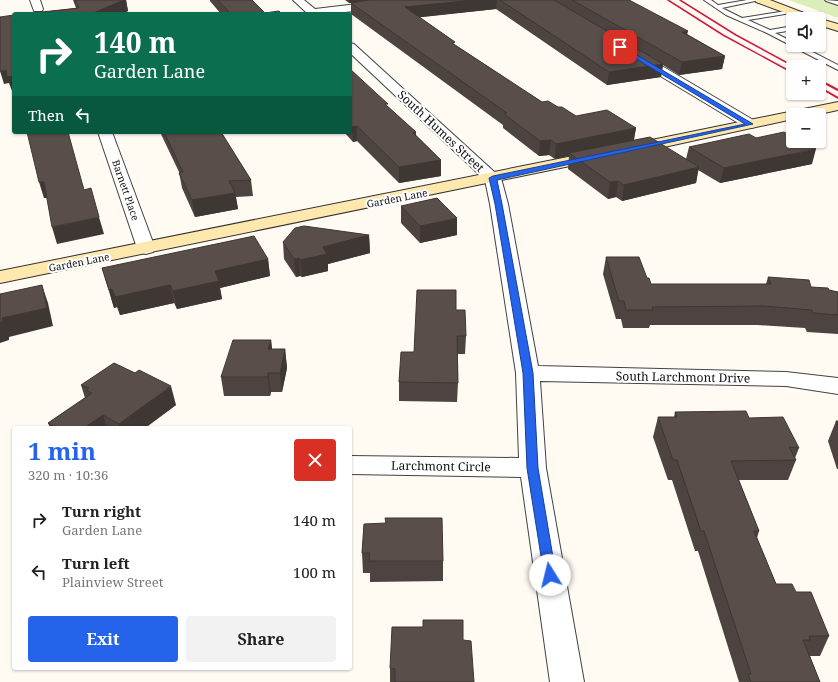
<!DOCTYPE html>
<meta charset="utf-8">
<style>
body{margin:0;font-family:"Noto Serif",serif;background:#f2f2f2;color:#222;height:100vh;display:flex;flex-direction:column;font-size:15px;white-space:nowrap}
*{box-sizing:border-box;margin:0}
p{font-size:13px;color:#767676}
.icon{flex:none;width:22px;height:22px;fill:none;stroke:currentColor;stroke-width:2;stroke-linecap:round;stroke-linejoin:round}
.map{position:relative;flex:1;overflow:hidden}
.side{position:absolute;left:12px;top:426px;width:340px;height:244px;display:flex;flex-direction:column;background:#fff;border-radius:4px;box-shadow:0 1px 3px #0004}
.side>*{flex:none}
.banner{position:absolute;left:12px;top:12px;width:340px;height:122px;border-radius:4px;box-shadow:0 1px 3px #0004;background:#0b6e4f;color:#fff;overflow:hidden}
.fabs{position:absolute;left:786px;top:12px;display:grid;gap:8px}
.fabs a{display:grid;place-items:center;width:40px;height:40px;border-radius:4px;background:#fff;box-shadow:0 1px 3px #0004;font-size:20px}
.pin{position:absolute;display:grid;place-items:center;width:34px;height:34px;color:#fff;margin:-17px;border-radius:8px;box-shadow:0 2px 6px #0006}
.me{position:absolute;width:44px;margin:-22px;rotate:351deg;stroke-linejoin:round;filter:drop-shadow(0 0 3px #0008)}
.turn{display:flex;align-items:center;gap:14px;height:84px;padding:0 16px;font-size:18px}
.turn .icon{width:52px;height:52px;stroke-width:2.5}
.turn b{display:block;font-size:28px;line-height:34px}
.then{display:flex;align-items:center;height:38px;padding:0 16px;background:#0003;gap:8px;font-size:15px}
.round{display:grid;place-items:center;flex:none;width:42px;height:42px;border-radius:4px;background:#f2f2f2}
.summary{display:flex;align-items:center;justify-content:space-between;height:68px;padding:0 16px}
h1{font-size:24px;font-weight:700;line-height:30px;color:#2563eb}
.cta{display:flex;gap:8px;margin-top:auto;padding:8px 16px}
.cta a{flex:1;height:46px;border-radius:4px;background:#2563eb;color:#fff;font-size:16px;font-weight:700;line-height:46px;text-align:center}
.cta a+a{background:#f2f2f2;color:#222}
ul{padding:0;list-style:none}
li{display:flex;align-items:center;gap:12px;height:52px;padding:0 16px}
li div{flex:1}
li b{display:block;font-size:15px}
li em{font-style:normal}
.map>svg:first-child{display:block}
.green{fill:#dceeb7}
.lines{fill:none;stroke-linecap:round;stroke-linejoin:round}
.lane-casing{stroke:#424242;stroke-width:2}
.street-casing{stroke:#424242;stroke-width:2}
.secondary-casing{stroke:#313131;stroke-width:2}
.lane{fill:#fff;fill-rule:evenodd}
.street{fill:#fff;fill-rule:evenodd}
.secondary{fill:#ffe8ad;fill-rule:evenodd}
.rail-far1{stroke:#cd1a40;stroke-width:1.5}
.rail{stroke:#cd1a40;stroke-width:2}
.wall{fill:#4d4340}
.shaded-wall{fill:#3e3734}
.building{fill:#594e4a;stroke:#3e3734}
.route{fill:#2563eb;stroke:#184099}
.labels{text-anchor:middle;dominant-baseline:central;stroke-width:4;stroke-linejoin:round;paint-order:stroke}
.far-street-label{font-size:10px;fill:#0f0f0f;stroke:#fff}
.street-label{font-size:12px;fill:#0f0f0f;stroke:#fff}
</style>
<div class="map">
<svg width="838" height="682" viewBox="0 0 838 682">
<rect width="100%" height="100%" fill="#fffaf2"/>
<path class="green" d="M789,0H838V18Z"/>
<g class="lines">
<defs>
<g id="lane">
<path d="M704,0H711L718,5L747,0H760L722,8L742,18L793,10V12L791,13L748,20L770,30L793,26V30L775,33L793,42V45H799L838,65V70L767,33L726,15Z"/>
<path d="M825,0L838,1V5L826,1Z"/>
</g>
<g id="street">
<path d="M30,0H40L43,9L42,11H34Z"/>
<path d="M293,0H304L315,9L391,0H420L415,3L330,14H308Z"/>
<path d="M350,43L354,44L501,178L508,204L538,366L786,372L838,378V394L786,386L540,381L546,468L584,682H550L521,477L350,474V456L519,458L516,373L490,204L485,180L350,53Z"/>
<path d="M636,52L640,53L755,121L757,124L755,127L750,128L745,127L632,59L630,56L632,53Z"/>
<path d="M98,132H112L155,248L153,252L146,254L139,252L137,248Z"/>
</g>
<g id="secondary">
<path d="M755,0H770L817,18L838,24V31L819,25V19H802L756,2Z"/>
<path d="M838,102V110L815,115H793V119L632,154L627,152L624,149L627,146L632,144Z"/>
<path d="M598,151L604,153L606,156L604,159L0,283V271Z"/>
</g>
</defs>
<use href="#lane" class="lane-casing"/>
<use href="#street" class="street-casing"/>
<use href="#secondary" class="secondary-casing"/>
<use href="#lane" class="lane"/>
<use href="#street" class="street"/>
<use href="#secondary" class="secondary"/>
<g class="rail-far1">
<path d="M668,0L723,35L793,73"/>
<path d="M680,0L736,35L795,67"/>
<path d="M819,80L821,81"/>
</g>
<g class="rail">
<path d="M819,80L838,90"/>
<path d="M819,87L838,98"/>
</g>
</g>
<g class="wall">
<path d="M73,0H126L128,11L121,14H24L76,8Z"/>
<path d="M210,0H218L265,13L282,14H221L210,1Z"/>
<path d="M345,0H629L687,34L725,56L722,69L679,75L663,65L661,77L607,85L496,9L419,17L455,45L542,102L558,107L576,116L636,128L634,140L686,159L689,147L756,138L812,164L720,183L698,170L696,183L622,201L616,197L608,199L568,169L569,156L555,159L549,155L539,156L503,128V125L351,14V3H349Z"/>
<path d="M350,69L388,107L416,132V135L441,160V176L399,183L357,141L353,142L344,132H350Z"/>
<path d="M160,132H221L251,180L253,196L236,197L238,209L195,217L182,188L179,172Z"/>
<path d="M401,206L457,235L420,243L401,223Z"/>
<path d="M369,235L370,253L328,264V271L302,277L300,276L296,277L284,259L283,242Z"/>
<path d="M606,257L647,278L651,284H766L768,277L811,287L838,292V334L807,332L805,328L758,325H650L649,328H623L621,319H616L603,274Z"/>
<path d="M268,259L270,276L220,288L222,299L177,309L174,303L120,315L117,307L114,308L102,268Z"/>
<path d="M456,310L466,336L465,354H458V383L457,402L399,401V382L414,352Z"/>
<path d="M271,340L272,349H285L287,368L282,392H271L270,396H224L221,377Z"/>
<path d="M81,385L176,405L145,428H50L48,423L85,398Z"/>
<path d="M675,412L749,418L799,448L795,458L796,460L788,480H739L759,531L757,538L776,584L796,592L829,636L820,656H810L820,682H739L698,551H695L672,480H668L653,437L658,417H674Z"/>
<path d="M836,421H838V469H837L828,441Z"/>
<path d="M364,524L443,561V581L370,582V573H363L362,553Z"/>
<path d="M463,640L474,682H390V668Z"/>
</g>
<g class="shaded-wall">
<path d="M124,0H126L128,11L121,14H91Z"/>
<path d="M349,0H378L349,3Z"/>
<path d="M475,0H497L496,9L405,19V7Z"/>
<path d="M688,31L685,43L682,32Z"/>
<path d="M725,56L722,69L679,75L682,62Z"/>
<path d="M663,64L661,77L607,85L609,72Z"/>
<path d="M6,70L14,76V91H12L9,83L4,84L0,71Z"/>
<path d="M357,126V141L353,142L352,127Z"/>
<path d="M636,128L633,143L569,153V156L555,159L556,144Z"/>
<path d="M551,140L549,155L539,156L540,141Z"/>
<path d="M816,149L812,164L720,183L724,168Z"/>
<path d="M441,160V176L399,183V167Z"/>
<path d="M699,167L696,183L622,201L624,185Z"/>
<path d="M618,181L616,197L608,199L610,182Z"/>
<path d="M39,182H44L48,198H44Z"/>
<path d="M235,193L238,209L195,217L192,200Z"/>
<path d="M99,217L104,234L57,244L52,227Z"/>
<path d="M457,218V235L420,243V226Z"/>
<path d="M369,235L370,253L328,264V271L302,277L300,260L323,247Z"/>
<path d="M299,258L300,276L296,277L294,259Z"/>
<path d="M268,259L270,276L220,288L222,299L177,309L173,291L215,271Z"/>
<path d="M42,285L48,303L53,326L9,337V340L0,343V323L2,318Z"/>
<path d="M170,285L174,303L120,315L115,297Z"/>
<path d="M112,289L117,307L114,308L109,290Z"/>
<path d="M271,340L273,359L268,349Z"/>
<path d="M285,349L287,368L282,392L280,373Z"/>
<path d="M268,373L271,392L270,396L268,377Z"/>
<path d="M171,386L176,405L145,428H120L119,424Z"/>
<path d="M103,415L107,428H84Z"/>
</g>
<g class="building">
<path d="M75,0H124L91,14H24L79,8Z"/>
<path d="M218,0H252L265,13L279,11L282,14H231Z"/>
<path d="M369,0H475L405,7L455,42L452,43L542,102L548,101L558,107H562L576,116L607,110L636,128L556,144L551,140L540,141L504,114L507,113L351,3Z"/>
<path d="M500,0H554L663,64L609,72Z"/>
<path d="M572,0H629L688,31L682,32L725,56L682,62Z"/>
<path d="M14,15V76L7,77L6,70L0,71V17Z"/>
<path d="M350,69L388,104H385L416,132L413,133L441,160L399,167L357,126L352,127L350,125Z"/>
<path d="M27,132H68L84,190L91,188L99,217L52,227L44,182H39Z"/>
<path d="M164,132H221L251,180L229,181L235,193L192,200L179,173L183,172Z"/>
<path d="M784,132L793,137V141H801L816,149L724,168L689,147L749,134L756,138Z"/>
<path d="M650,137L699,167L624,185L618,181L610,182L569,153Z"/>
<path d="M437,198L457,218L420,226L401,206Z"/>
<path d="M304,226L369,235L323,247L327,254L300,260L299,258L294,259L283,242L295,228Z"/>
<path d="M254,236L268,259L215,271L219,281L173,291L170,285L115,297L112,289L109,290L102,268Z"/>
<path d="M606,257H639L647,278H649L651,284H771L768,277L809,280L811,287L828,288L829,290L838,292V315L813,313L812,310L763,306L652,307L653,310H626L624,301H619Z"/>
<path d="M42,285L47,308L2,318L3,322L0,323V294Z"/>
<path d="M417,290H456V310H465L466,336H457L458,383L399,382L401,352H414Z"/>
<path d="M233,340H271L268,349H285L280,373H268V377H221Z"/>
<path d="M114,363L135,373L139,370L171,386L119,424L103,415L84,428H57L48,423L92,393L86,390L89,388L81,385Z"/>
<path d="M746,411L749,418L783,417L799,448L789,447L796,460L731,461L759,531H754L776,584H792L796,592H811L829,636H809L810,640H803L820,682H751L748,674H751L704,531H701L677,460H673L658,417H677L675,412Z"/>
<path d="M836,421H838V428Z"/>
<path d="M385,518H442L443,561H369L370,553H362L364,524L386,523Z"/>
<path d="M423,620H463V640L471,641L474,682H395V669L390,668L392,627H423Z"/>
</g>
<path class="route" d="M620,45L753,124L497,180L502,204L533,373L538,468L556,575L554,579L550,580L546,579L544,575L527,468L523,373L495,204L489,178L493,176L745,124L618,48Z"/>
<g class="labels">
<g class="far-street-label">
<text transform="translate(126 190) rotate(71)">Barnett Place</text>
<text transform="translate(397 198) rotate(-11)">Garden Lane</text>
<text transform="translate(79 262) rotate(-11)">Garden Lane</text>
</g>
<g class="street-label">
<text transform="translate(441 131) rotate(43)">South Humes Street</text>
<text transform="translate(683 377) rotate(1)">South Larchmont Drive</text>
<text transform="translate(441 466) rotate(1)">Larchmont Circle</text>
</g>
</g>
</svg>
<div class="fabs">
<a><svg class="icon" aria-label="sound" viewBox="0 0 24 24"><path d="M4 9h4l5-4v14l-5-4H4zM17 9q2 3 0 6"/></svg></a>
<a>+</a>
<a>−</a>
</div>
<div class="pin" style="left:620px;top:47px;background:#d93025"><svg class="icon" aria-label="arrive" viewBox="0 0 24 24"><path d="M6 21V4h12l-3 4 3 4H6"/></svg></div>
<svg class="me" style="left:550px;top:575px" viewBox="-20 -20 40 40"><circle r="19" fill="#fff"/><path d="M0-13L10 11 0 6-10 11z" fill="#2563eb"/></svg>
<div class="banner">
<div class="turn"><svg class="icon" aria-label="right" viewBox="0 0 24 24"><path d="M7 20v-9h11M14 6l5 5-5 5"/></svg><div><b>140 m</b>Garden Lane</div></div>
<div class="then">Then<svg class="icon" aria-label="left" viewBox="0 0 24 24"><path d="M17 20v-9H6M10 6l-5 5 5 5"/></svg></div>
</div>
<section class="side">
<div class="summary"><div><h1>1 min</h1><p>320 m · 10:36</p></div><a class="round" style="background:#d93025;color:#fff"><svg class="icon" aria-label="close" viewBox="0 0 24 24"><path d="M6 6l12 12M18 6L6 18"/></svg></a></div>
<ul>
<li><svg class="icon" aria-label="right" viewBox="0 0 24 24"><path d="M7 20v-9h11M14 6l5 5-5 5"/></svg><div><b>Turn right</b><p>Garden Lane</p></div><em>140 m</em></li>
<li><svg class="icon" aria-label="left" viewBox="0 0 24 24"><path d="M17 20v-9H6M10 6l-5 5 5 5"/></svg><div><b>Turn left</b><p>Plainview Street</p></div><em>100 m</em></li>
</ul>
<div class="cta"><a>Exit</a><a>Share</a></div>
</section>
</div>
